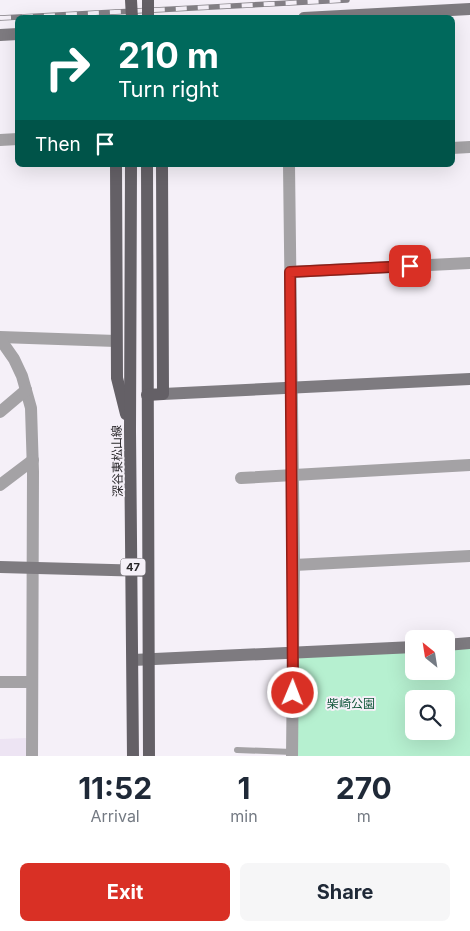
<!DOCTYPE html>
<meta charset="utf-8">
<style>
body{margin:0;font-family:Inter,"Noto Sans JP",sans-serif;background:#f6f6f7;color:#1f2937;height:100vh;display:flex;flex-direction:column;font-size:19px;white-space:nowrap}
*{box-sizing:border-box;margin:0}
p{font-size:16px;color:#747a83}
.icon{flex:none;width:28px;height:28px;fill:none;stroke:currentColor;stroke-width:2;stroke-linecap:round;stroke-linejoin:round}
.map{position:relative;height:756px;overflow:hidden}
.sheet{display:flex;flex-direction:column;background:#fff;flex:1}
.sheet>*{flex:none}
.hud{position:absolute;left:15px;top:15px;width:440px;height:152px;border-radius:8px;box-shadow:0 5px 20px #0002;background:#00695c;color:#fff;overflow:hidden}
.needle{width:32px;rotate:330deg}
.tools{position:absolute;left:405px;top:630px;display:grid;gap:10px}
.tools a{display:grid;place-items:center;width:50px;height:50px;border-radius:8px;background:#fff;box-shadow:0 5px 20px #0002;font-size:25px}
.pin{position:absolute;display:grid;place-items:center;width:42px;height:42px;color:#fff;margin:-21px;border-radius:10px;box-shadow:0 2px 8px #0006}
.me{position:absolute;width:55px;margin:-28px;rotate:1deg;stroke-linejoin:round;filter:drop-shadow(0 0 4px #0008)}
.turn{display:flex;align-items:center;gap:18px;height:105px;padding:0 20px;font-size:22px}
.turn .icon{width:65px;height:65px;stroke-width:2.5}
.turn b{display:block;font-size:35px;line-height:42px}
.then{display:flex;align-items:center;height:48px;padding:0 20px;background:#0003;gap:10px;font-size:19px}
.eta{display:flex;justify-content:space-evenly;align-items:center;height:85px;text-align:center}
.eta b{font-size:30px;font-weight:700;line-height:35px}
.primary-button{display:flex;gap:10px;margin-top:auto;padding:10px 20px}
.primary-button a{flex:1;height:58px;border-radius:8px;background:#d93025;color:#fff;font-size:20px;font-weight:700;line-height:58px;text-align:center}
.primary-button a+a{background:#f6f6f7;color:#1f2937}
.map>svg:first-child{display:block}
.built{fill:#ede4f3}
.green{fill:#b6f0d0;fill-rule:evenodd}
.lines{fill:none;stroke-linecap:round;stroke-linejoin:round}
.lane{stroke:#a4a2a5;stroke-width:6}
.street{stroke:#a4a2a5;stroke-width:12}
.secondary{stroke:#7e7b80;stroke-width:12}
.primary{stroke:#646066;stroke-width:12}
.rail-casing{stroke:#848086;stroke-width:5.5}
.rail{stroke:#f5f0f8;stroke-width:4;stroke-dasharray:11;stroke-linecap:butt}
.primary-bridge{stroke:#646066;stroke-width:12}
.route-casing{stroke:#8d1f18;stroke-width:12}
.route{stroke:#d93025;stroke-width:9}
.labels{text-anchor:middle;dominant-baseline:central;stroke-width:4;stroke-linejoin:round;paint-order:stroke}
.shield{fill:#f5f0f8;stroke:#666368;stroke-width:1}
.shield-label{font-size:11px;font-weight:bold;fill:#29272a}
.street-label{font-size:12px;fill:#29272a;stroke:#f5f0f8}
.park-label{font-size:12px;fill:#105539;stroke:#f5f0f8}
</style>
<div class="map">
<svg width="470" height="756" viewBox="0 0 470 756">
<rect width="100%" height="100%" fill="#f5f0f8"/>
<path class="built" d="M27,738V756H0V739Z"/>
<path class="green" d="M470,643V756H292L294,653L414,647V671H446V645ZM414,699H446V731H414Z"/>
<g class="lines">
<path class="lane" d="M237,750L292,752"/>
<g class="street">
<path d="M0,140L18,139"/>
<path d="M452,148L470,147"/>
<path d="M289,165L294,565L292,756"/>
<path d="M290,272L470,263"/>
<path d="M0,337L116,341"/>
<path d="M0,339L14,359L22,376L31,408L33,472L32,756"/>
<path d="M0,412L26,390"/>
<path d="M241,478L470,465"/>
<path d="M0,485L33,460"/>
<path d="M294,565L470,556"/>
<path d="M0,682H32"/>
</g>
<g class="secondary">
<path d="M304,18L470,9"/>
<path d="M0,35L18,34"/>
<path d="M163,394L470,379"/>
<path d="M0,567L148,571"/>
<path d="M446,645L470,643"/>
<path d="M133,660L414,647"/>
</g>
<g class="primary">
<path d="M116,165L117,378L126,414"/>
<path d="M131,165L130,431L133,756"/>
<path d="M147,165L149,756"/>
<path d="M147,395L163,394L162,165"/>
</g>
<defs>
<path id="rail" d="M0,18L347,0"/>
</defs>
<use href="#rail" class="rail-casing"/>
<use href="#rail" class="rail"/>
<g class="primary-bridge">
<path d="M131,0L132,18"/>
<path d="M148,0V18"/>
</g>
</g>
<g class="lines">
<defs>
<path id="route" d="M293,693L290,272L410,266"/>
</defs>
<use href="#route" class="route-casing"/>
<use href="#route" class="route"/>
</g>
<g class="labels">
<rect class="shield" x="120.5" y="558.5" width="25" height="17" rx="4"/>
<g class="shield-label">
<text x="133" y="567">47</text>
</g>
<g class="street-label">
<text transform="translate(117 461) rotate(-91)">深谷東松山線</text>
</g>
<g class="park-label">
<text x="351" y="703">柴崎公園</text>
</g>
</g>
</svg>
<div class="tools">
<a><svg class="needle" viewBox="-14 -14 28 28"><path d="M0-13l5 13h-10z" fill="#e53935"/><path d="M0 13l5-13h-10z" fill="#747a83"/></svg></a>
<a><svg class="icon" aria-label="search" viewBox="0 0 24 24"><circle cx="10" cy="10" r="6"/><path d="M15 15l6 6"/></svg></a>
</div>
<div class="pin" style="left:410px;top:266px;background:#d93025"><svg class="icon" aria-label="arrive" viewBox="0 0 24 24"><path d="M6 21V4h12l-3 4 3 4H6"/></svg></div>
<svg class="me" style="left:293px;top:693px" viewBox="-20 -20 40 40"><circle r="17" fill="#d93025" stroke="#fff" stroke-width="3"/><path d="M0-11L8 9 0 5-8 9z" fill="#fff"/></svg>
<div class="hud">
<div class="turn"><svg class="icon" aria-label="right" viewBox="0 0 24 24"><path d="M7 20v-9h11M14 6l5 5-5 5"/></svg><div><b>210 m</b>Turn right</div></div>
<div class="then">Then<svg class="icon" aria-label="arrive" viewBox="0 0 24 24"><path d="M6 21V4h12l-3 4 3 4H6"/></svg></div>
</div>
</div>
<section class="sheet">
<div class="eta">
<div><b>11:52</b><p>Arrival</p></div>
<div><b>1</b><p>min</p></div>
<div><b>270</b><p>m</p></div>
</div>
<div class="primary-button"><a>Exit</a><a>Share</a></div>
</section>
